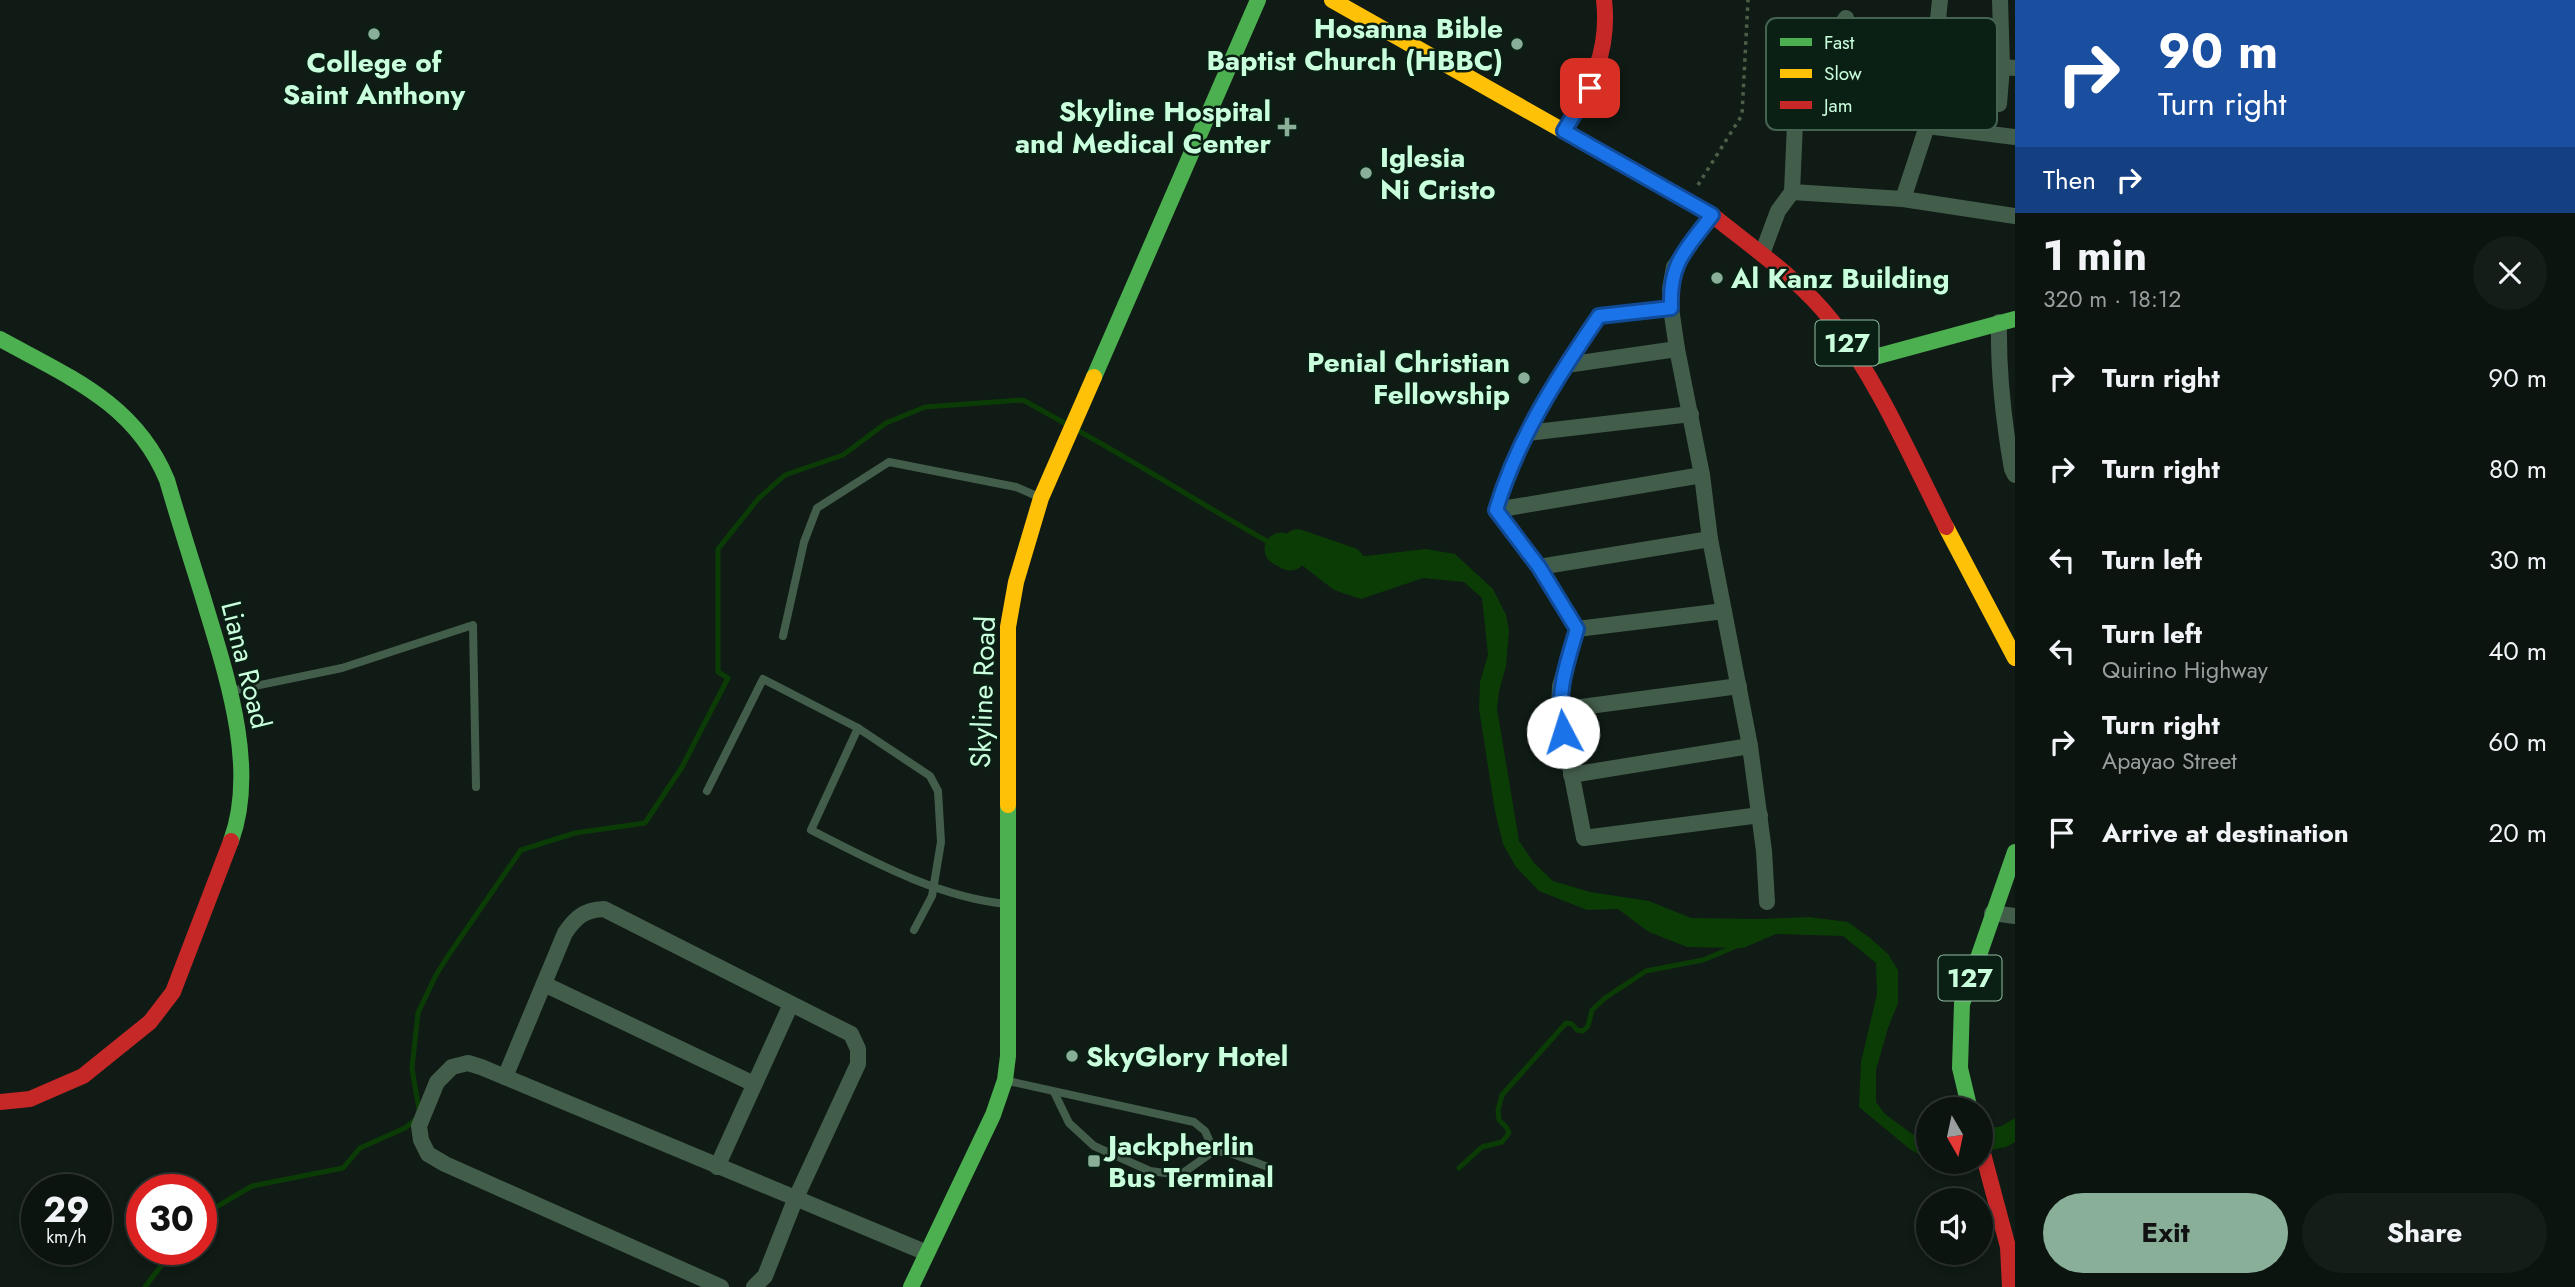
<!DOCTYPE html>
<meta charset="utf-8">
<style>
body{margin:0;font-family:Jost,sans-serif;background:#151d19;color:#f1f3f6;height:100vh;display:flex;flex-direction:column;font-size:26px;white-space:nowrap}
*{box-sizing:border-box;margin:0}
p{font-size:23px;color:#9a9e9f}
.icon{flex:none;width:38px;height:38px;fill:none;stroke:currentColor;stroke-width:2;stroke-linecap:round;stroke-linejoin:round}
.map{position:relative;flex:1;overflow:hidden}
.details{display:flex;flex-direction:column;background:#0c1410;width:560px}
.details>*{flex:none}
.banner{background:#1a4fa0;color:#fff;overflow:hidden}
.needle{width:46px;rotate:171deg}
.buttons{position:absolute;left:1916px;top:1097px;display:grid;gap:14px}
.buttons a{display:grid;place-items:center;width:77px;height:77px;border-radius:50%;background:#0c1410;box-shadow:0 4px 10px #0003,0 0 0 2px #2c3330;font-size:35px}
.speed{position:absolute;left:21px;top:1174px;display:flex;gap:14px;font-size:35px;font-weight:700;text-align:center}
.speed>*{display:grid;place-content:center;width:91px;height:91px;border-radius:50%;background:#0c1410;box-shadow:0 4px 10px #0003,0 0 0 2px #2c3330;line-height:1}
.speed small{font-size:18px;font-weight:400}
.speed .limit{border:10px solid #d22;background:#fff;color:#111}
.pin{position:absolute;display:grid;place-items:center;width:60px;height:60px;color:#fff;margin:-30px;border-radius:14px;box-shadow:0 4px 10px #0006}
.me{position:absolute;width:77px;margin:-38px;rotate:355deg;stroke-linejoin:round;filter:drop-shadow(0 0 5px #0008)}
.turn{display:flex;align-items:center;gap:24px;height:147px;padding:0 28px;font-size:32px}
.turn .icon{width:91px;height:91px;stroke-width:2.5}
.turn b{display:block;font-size:49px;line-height:60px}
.then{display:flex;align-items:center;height:66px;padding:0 28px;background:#0003;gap:14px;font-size:26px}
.round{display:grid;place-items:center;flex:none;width:74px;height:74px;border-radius:37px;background:#151d19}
.head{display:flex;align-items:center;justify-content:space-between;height:119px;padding:0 28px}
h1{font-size:42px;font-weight:700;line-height:52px}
.cta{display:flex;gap:14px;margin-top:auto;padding:14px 28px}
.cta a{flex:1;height:80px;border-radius:42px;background:#89af98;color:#111;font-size:28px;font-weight:700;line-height:80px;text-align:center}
.cta a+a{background:#151d19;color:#f1f3f6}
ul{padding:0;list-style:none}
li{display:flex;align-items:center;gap:21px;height:91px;padding:0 28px}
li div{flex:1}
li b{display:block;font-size:26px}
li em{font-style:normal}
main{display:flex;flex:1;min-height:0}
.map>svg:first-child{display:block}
.water{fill:#0b3c06}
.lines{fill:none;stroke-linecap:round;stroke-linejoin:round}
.stream{stroke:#0b3c06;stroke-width:5}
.river{stroke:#0b3c06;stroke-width:33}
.path{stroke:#4d6047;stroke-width:3.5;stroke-dasharray:3.5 5;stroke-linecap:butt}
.lane{stroke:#435d4b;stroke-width:8}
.street{stroke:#435d4b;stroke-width:16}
.fast{stroke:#4caf50;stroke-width:16}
.slow{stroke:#ffc107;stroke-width:16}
.jam{stroke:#c62828;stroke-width:16}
.route-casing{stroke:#114b97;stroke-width:18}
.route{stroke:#1a73e8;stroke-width:12}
.poi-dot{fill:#89af98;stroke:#0b2014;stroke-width:2.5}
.labels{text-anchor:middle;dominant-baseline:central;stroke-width:5;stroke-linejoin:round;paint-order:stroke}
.shield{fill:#0b2014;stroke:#91bca1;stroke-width:2}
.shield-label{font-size:26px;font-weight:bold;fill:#caffde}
.poi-label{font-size:28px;font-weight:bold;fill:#caffde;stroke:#0b2014;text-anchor:start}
.street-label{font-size:28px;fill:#caffde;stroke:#0b2014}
.key{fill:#0b2014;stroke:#446351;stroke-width:2}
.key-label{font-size:19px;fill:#caffde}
</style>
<main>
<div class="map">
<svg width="2015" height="1287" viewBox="0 0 2015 1287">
<rect width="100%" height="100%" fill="#101b15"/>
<g class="water">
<path d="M1281,549H1325L1365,556L1426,549L1455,554L1493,589L1506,615L1509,630L1506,666L1499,691L1497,709L1519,841L1534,863L1553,881L1590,892L1649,901L1691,918L1760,919L1809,917L1848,922L1870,938L1888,954L1898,970V1003L1888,1028L1876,1070V1102L1885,1114L1923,1142L1928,1141V1159L1911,1150L1859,1107L1861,1062L1877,994L1876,963L1843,936L1776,934L1743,948L1687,947L1649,932L1618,909L1587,910L1539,891L1516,867L1503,844L1495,811L1479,709L1480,682L1488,655L1482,598L1464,582L1423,578L1361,599L1334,590Z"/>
<path d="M2015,1118V1142L2006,1147L1981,1152V1130L2002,1126Z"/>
</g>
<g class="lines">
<g class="stream">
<path d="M1077,430C1146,468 1212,511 1281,549"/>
<path d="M419,1110L412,1068L418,1013L436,975L450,953L521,850L575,833L645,823L682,767L728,678L718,672V549L758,499L785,475L843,455L886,423L925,407L1023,400L1068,425"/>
<path d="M1459,1168L1482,1147L1502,1142L1509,1133L1507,1128L1499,1120L1498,1110L1502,1095L1566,1023L1572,1024L1577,1030L1583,1031L1588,1026L1592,1010L1605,998L1646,971L1703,960L1739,945"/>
<path d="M201,1216L252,1186L343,1168L360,1148L405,1128L416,1119"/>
<path d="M145,1287L173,1250"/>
</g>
<path class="river" d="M1281,549L1290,554L1298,546L1348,563"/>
<path class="path" d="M1698,185L1742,115L1748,0"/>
<g class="lane">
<path d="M783,636L804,542L817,508L889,462L1016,487L1039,497"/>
<path d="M231,691L342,668L473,625L476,787"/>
<path d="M858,728L811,830C872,861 937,897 1007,904"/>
<path d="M707,791L763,679L858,728L930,776L938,791L941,842L932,896L914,930"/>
<path d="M1008,1081L1194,1122L1205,1131L1214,1151"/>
<path d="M1054,1092L1069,1123L1094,1146L1150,1171L1180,1175L1214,1151L1230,1153L1268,1167"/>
</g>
<g class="street">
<path d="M1934,61L2015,68"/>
<path d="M1999,104L2002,67L2000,0"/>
<path d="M1927,126L2015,137"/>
<path d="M1792,192L1903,199L2015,216"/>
<path d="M1903,199L1927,126L1940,0"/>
<path d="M1712,215L1674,267L1670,289L1671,308L1677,349L1702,475L1710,539L1750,746L1764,851L1767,902"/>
<path d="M1762,254L1778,211L1792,192L1796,101L1807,72L1846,18"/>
<path d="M1671,308L1599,316C1558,376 1517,439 1496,510L1539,567L1577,629L1560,686L1559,710L1584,838L1760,815"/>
<path d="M1999,322C1998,374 2003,418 2012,469L2015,475"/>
<path d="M1566,365L1677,349"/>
<path d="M1527,433L1691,414"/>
<path d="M1496,510L1702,475"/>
<path d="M1539,567L1710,539"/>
<path d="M1577,629L1724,611"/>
<path d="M1559,710L1739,686"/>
<path d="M1571,775L1750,746"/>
<path d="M1992,913L2015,916"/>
<path d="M544,984L754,1084"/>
<path d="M505,1077L565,933C576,917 584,910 604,909L851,1034L858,1049V1064L795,1200L765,1276L754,1287"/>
<path d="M717,1167L791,1004"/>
<path d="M721,1287L445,1164L428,1154L421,1140L419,1126L437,1082L452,1067L468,1063L481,1067L927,1253"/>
</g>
<g class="fast">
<path d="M0,339C69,377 135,403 167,480C178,518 190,556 202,594C224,668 259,765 231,841"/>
<path d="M1860,361L2015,319"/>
<path d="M1094,377L1258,0"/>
<path d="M1970,1110L1960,1068L1962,1004L2015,852"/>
<path d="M911,1287L993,1115L1005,1080L1008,1056V805"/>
</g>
<g class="slow">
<path d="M1332,0L1712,215"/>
<path d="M1946,527L2015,658"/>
<path d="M1008,805V627L1016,582L1041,498L1094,377"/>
</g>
<g class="jam">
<path d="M1564,131C1591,90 1610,50 1604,0"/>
<path d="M1712,215C1753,248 1800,280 1832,321C1879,383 1911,458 1946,527"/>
<path d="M0,1102L30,1099L83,1076L150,1022L173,992L231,841"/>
<path d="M1981,1146L2008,1247L2010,1287"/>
</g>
</g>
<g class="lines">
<defs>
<path id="route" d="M1563,732C1556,693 1566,666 1577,629L1539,567L1496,510C1517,439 1558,376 1599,316L1671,308C1669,262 1686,250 1712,215L1564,131L1590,88"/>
</defs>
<use href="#route" class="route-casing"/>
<use href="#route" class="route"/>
</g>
<g class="poi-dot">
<circle cx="374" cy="34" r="7"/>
<circle cx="1517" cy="44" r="7"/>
<path d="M1283.5 116.5h7v7h7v7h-7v7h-7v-7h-7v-7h7z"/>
<circle cx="1366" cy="173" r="7"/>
<circle cx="1717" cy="278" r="7"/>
<circle cx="1524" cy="378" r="7"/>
<circle cx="1072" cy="1056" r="7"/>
<rect x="1087" y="1154" width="14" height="14" rx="3.5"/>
</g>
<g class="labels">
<g class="shield">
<rect x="1815.5" y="320.5" width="63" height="45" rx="5"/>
<rect x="1938.5" y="955.5" width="63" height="45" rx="5"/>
</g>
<g class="shield-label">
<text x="1847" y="343">127</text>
<text x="1970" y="978">127</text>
</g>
<g class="poi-label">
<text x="1503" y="28" text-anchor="end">Hosanna Bible<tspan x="1503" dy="32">Baptist Church (HBBC)</tspan></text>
<text x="374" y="62" text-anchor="middle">College of<tspan x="374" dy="32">Saint Anthony</tspan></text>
<text x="1271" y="111" text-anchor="end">Skyline Hospital<tspan x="1271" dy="32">and Medical Center</tspan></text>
<text x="1380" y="157">Iglesia<tspan x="1380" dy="32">Ni Cristo</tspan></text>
<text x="1731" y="278">Al Kanz Building</text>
<text x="1510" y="362" text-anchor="end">Penial Christian<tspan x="1510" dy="32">Fellowship</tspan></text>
<text x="1086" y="1056">SkyGlory Hotel</text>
<text x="1108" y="1145">Jackpherlin<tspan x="1108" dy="32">Bus Terminal</tspan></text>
</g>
<g class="street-label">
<text transform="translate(246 665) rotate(76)">Liana Road</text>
<text transform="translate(983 692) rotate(-88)">Skyline Road</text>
</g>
</g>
<rect x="1766" y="18" width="231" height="112" rx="10" class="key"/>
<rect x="1780" y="38" width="32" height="8" fill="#4caf50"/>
<rect x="1780" y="69" width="32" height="9" fill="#ffc107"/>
<rect x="1780" y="101" width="32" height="8" fill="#c62828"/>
<g class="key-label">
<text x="1824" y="49">Fast</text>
<text x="1824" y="80">Slow</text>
<text x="1824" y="112">Jam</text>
</g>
</svg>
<div class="buttons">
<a><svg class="needle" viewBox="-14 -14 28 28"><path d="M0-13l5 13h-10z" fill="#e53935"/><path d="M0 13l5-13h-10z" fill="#9a9e9f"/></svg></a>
<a><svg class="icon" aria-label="sound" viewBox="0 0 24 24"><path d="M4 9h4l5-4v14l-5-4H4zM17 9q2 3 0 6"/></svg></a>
</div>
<div class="speed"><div>29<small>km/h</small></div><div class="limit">30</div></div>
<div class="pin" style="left:1590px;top:88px;background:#d93025"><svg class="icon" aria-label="arrive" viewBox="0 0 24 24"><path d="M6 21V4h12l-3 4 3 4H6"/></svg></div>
<svg class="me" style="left:1563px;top:732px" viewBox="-20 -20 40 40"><circle r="19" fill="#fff"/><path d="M0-13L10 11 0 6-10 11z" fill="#1a73e8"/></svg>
</div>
<section class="details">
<div class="banner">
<div class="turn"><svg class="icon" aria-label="right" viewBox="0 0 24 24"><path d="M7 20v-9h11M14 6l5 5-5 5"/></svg><div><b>90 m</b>Turn right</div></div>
<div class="then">Then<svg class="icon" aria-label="right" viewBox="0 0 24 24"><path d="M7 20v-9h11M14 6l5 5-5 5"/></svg></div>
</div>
<div class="head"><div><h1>1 min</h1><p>320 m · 18:12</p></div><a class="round"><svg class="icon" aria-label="close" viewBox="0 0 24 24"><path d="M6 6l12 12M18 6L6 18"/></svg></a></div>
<ul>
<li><svg class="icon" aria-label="right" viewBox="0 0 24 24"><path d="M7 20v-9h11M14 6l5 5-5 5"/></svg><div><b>Turn right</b></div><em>90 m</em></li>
<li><svg class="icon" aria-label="right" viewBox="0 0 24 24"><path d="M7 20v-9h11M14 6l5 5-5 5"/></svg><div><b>Turn right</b></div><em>80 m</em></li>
<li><svg class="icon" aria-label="left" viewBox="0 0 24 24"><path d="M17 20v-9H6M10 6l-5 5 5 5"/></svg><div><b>Turn left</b></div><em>30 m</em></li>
<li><svg class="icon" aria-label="left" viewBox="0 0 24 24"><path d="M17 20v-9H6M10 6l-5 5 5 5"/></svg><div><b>Turn left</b><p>Quirino Highway</p></div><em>40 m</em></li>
<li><svg class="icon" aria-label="right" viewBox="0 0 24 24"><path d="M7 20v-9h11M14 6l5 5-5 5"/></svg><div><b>Turn right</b><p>Apayao Street</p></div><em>60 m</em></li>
<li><svg class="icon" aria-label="arrive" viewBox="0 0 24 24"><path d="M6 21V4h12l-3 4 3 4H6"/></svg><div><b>Arrive at destination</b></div><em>20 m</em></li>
</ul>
<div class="cta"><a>Exit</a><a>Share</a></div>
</section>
</main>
